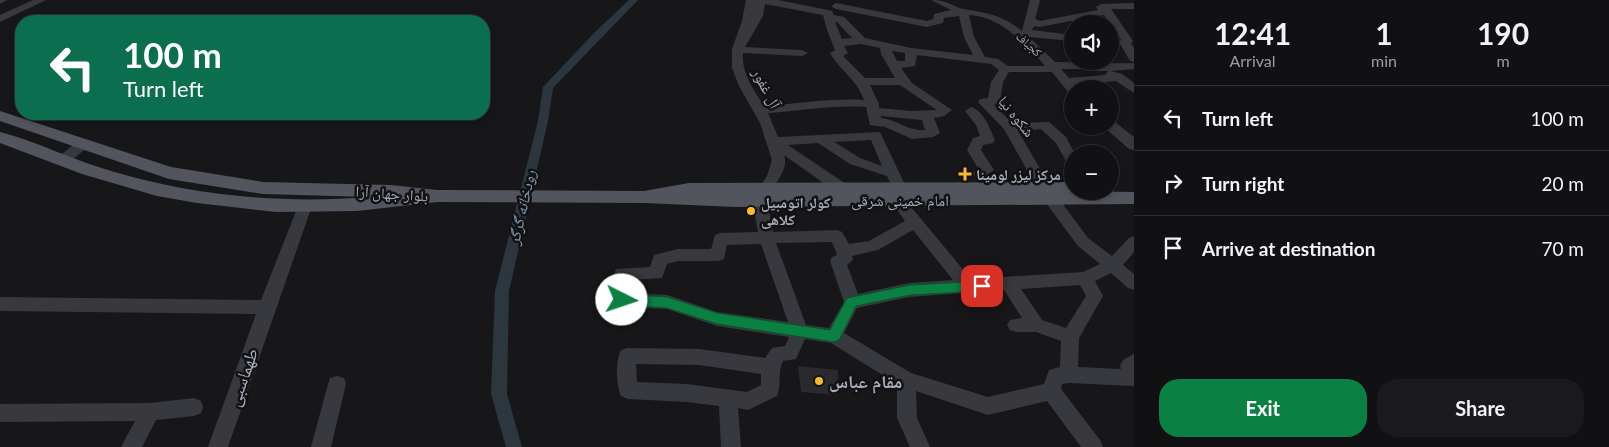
<!DOCTYPE html>
<meta charset="utf-8">
<style>
body{margin:0;font-family:Lato,"Noto Naskh Arabic",sans-serif;background:#1a1a1c;color:#f1f3f6;height:100vh;display:flex;flex-direction:column;font-size:19px;white-space:nowrap}
*{box-sizing:border-box;margin:0}
p{font-size:16px;color:#9c9da0}
.icon{flex:none;width:28px;height:28px;fill:none;stroke:currentColor;stroke-width:2;stroke-linecap:round;stroke-linejoin:round}
.map{position:relative;flex:1;overflow:hidden}
.panel{display:flex;flex-direction:column;background:#111113;width:475px}
.panel>*{flex:none}
.hud{position:absolute;left:15px;top:15px;width:475px;height:105px;border-radius:20px;box-shadow:0 2px 8px #0003,0 0 0 1px #303133;background:#0b6e4f;color:#fff;overflow:hidden}
.tools{position:absolute;left:1064px;top:15px;display:grid;gap:10px}
.tools a{display:grid;place-items:center;width:55px;height:55px;border-radius:50%;background:#111113;box-shadow:0 2px 8px #0003,0 0 0 1px #303133;font-size:25px}
.pin{position:absolute;display:grid;place-items:center;width:42px;height:42px;color:#fff;margin:-21px;border-radius:10px;box-shadow:0 2px 8px #0006}
.me{position:absolute;width:55px;margin:-28px;rotate:94deg;stroke-linejoin:round;filter:drop-shadow(0 0 4px #0008)}
.turn{display:flex;align-items:center;gap:18px;height:105px;padding:0 25px;font-size:22px}
.turn .icon{width:65px;height:65px;stroke-width:2.5}
.turn b{display:block;font-size:35px;line-height:42px}
.eta{display:flex;justify-content:space-evenly;align-items:center;height:85px;text-align:center}
.eta b{font-size:30px;font-weight:700;line-height:35px}
.action{display:flex;gap:10px;margin-top:auto;padding:10px 25px}
.action a{flex:1;height:58px;border-radius:20px;background:#0b8043;color:#fff;font-size:20px;font-weight:700;line-height:58px;text-align:center}
.action a+a{background:#1a1a1c;color:#f1f3f6}
ul{padding:0;list-style:none}
li{display:flex;align-items:center;gap:15px;height:65px;padding:0 25px;border-top:1px solid #303133}
li div{flex:1}
li b{display:block;font-size:19px}
li em{font-style:normal}
main{display:flex;flex:1;min-height:0}
.map>svg:first-child{display:block}
.lines{fill:none;stroke-linecap:round;stroke-linejoin:round}
.canal{fill:#2c363e;fill-rule:evenodd}
.building{fill:#2a2a2d}
.minor{fill:#38393e;fill-rule:evenodd}
.major{fill:#53555e;fill-rule:evenodd}
.route{fill:#0b8043;stroke:#07532c}
.poi-dot{fill:#fdbb2c;stroke:#121214;stroke-width:2}
.labels{text-anchor:middle;dominant-baseline:central;stroke-width:5;stroke-linejoin:round;paint-order:stroke}
.far-street-label{font-size:12px;fill:#a8adba;stroke:#121214}
.street-label{font-size:15px;fill:#a8adba;stroke:#121214}
.poi-label{font-size:15px;font-weight:bold;fill:#a8adba;stroke:#121214;text-anchor:start}
.water-label{font-size:16px;font-style:italic;fill:#7d9bb7;stroke:#121214}
.near-street-label{font-size:18px;fill:#a8adba;stroke:#121214}
.near-poi-label{font-size:18px;font-weight:bold;fill:#a8adba;stroke:#121214;text-anchor:start}
</style>
<main>
<div class="map">
<svg width="1134" height="447" viewBox="0 0 1134 447">
<rect width="100%" height="100%" fill="#171719"/>
<g class="lines">
<path class="canal" d="M629,0H638L553,88L548,121L509,291L507,394L522,447H506L491,394L495,291L538,121L543,87L596,31Z"/>
</g>
<path class="building" d="M798,366L838,370L837,395L801,392Z"/>
<g class="lines">
<g class="minor">
<path d="M0,0H7L0,4Z"/>
<path d="M33,0H46L0,22V15Z"/>
<path d="M746,0H778L828,10L832,11L834,15L844,17L865,38L911,48L973,55L964,37L959,16L944,18L943,23L927,27L836,9L831,6L836,3L927,21L933,19L934,14L951,10L931,0C949,0 950,6 964,9C988,13 1002,15 1022,31L1030,0H1040L1035,19L1040,21L1098,10L1096,7L1101,4L1134,3V9H1111L1133,41L1131,43L1134,48V62L1130,61L1119,42L1121,40L1104,15L1039,27L1034,26L1032,30L1072,35V41L1029,37L1055,62C1082,62 1107,64 1134,63V69L1111,71L1122,74L1134,83V93L1116,81L1075,85L1078,89H1072V93L1068,92L1052,72H1009L1003,82L1000,101L994,105L1012,123L1049,122L1066,137L1075,154H1072V164L1067,163L1056,143L1041,129L1018,131L1052,189L1050,193H1040L1004,129L978,102L980,99L988,98L991,82L999,70L991,64L917,55L915,66L901,68L912,83L952,110L944,116L934,118L940,133L933,137L912,139L885,127L870,125L866,107C832,105 802,111 768,113L778,137L880,132L907,189L905,193H895L887,176L850,164L818,143L788,145L849,186L851,190L849,194H839L784,155C789,169 776,180 772,192C767,206 770,218 773,232L837,230L842,232L849,244L869,241L905,221L890,200L892,196L897,195L902,196L971,279L1083,272L1100,264L1078,246L1046,203L1044,199L1046,195L1051,194L1056,195L1088,238L1112,256L1129,238L1134,236V252L1123,265L1134,274V290L1128,288L1111,273L1095,281L1103,296L1079,338L1078,367L1121,369L1120,366L1123,360L1134,354V386L1069,383L1062,384L1061,389L1100,440L1103,447H1081L1047,401L988,415L916,391L917,418L930,447H910L897,418V384L831,343L805,339L796,359L783,361C777,373 782,384 777,396L748,410L738,408L741,447H721L719,406L687,402L628,399L621,396C616,385 615,362 621,350L627,348L699,349L765,358L772,348L785,346L789,337L717,326L667,309L622,307L616,305C612,296 612,278 616,269L650,267L654,255L678,249H711L715,235L720,233L758,232L754,209L758,190L767,176L772,160L760,123L739,86L732,68V49L742,21ZM765,4L823,15L827,30L835,50L830,53C840,71 857,79 864,100C830,98 798,104 764,106C754,90 741,73 743,53L802,56L808,53L802,50L745,47L763,16ZM969,15C1000,16 1026,44 1045,66H1008L998,59L985,57L974,37ZM835,22H837L852,38L842,39ZM861,44L880,48L881,54L895,78H865L843,56L848,53L844,46ZM892,51L905,53V61H897ZM1061,69H1090L1097,71H1108L1105,75L1069,78ZM870,85H900L937,110L912,111L879,108V104ZM881,116L922,120L925,130C906,131 899,120 881,118ZM871,140L882,166L860,158L834,142ZM913,230L953,280L909,283L858,294L847,265L853,260L852,256L878,250ZM832,242L837,255L832,257L830,261L844,302L829,328L806,325L776,243ZM761,244L788,322L717,312L667,295L630,293V280L662,278L667,264L678,261H718L724,259L727,245ZM1080,285L1086,296L1066,328L1042,320L1021,289ZM1004,290L1022,318L1010,320L1007,325L1010,330L1016,332H1036L1061,341L1060,367L1049,370L1044,384L988,397L911,373L844,333L857,308L909,297ZM636,364L699,365L761,374V385L747,392L687,384L637,382Z"/>
<path d="M971,107C984,111 990,129 995,140L993,143L983,145L981,150L994,170L988,174L996,189L994,193H984L973,172L978,168L967,150L973,138L980,136L976,125L965,111Z"/>
<path d="M1110,121L1115,122L1134,137V150L1129,149L1105,128L1104,126H1110Z"/>
<path d="M83,140L88,141L90,144L88,147L68,163H58L56,160L58,157L78,141Z"/>
<path d="M305,201L310,202L312,206L228,447H208L256,314L0,311V297L261,300L298,206L300,202Z"/>
<path d="M337,376L344,378L346,384L331,447H311L328,384L330,378Z"/>
<path d="M194,398L201,401L203,407L201,413L194,416L156,420L142,447H121L135,421L0,422V404L150,403Z"/>
</g>
<path class="major" d="M0,111L171,167L263,182L391,185L437,190L644,191L689,183L1072,182V191L1134,192V204L736,207L644,203L437,202L357,211L276,212L197,203L157,196L82,174L0,143V132C38,142 73,160 111,171C194,196 283,204 370,197L263,194L169,179L0,121Z"/>
</g>
<path class="route" d="M982,281L987,283L989,286L987,290L982,291L910,295L856,306L839,340L834,342L717,324L667,308L622,305L618,303L616,300L618,296L622,294L667,297L717,313L830,330L847,298L852,297L910,285Z"/>
<g class="poi-dot">
<path d="M962.5 166.5h5v5h5v5h-5v5h-5v-5h-5v-5h5z"/>
<circle cx="751" cy="211" r="5"/>
<circle cx="819" cy="381" r="5"/>
</g>
<g class="labels">
<g class="far-street-label">
<text transform="translate(1029 44) rotate(42)">کجباف</text>
</g>
<g class="street-label">
<text transform="translate(767 88) rotate(62)">آل غفور</text>
<text transform="translate(1017 116) rotate(51)">شکوه نیا</text>
<text transform="translate(392 193) rotate(4)">بلوار جهان آرا</text>
<text x="900" y="200">امام خمینی شرقی</text>
</g>
<g class="poi-label">
<text x="976" y="174">مرکز لیزر لومینا</text>
<text x="761" y="202">کولر اتومبیل<tspan x="761" dy="17">کلاهی</tspan></text>
</g>
<g class="water-label">
<text transform="translate(521 207) rotate(-77)">رودخانه گرگر</text>
</g>
<g class="near-street-label">
<text transform="translate(242 377) rotate(-71)">طهماسبی</text>
</g>
<g class="near-poi-label">
<text x="829" y="381">مقام عباس</text>
</g>
</g>
</svg>
<div class="tools">
<a><svg class="icon" aria-label="sound" viewBox="0 0 24 24"><path d="M4 9h4l5-4v14l-5-4H4zM17 9q2 3 0 6"/></svg></a>
<a>+</a>
<a>−</a>
</div>
<div class="pin" style="left:982px;top:286px;background:#d93025"><svg class="icon" aria-label="arrive" viewBox="0 0 24 24"><path d="M6 21V4h12l-3 4 3 4H6"/></svg></div>
<svg class="me" style="left:622px;top:300px" viewBox="-20 -20 40 40"><circle r="19" fill="#fff"/><path d="M0-13L10 11 0 6-10 11z" fill="#0b8043"/></svg>
<div class="hud">
<div class="turn"><svg class="icon" aria-label="left" viewBox="0 0 24 24"><path d="M17 20v-9H6M10 6l-5 5 5 5"/></svg><div><b>100 m</b>Turn left</div></div>
</div>
</div>
<section class="panel">
<div class="eta">
<div><b>12:41</b><p>Arrival</p></div>
<div><b>1</b><p>min</p></div>
<div><b>190</b><p>m</p></div>
</div>
<ul>
<li><svg class="icon" aria-label="left" viewBox="0 0 24 24"><path d="M17 20v-9H6M10 6l-5 5 5 5"/></svg><div><b>Turn left</b></div><em>100 m</em></li>
<li><svg class="icon" aria-label="right" viewBox="0 0 24 24"><path d="M7 20v-9h11M14 6l5 5-5 5"/></svg><div><b>Turn right</b></div><em>20 m</em></li>
<li><svg class="icon" aria-label="arrive" viewBox="0 0 24 24"><path d="M6 21V4h12l-3 4 3 4H6"/></svg><div><b>Arrive at destination</b></div><em>70 m</em></li>
</ul>
<div class="action"><a>Exit</a><a>Share</a></div>
</section>
</main>
